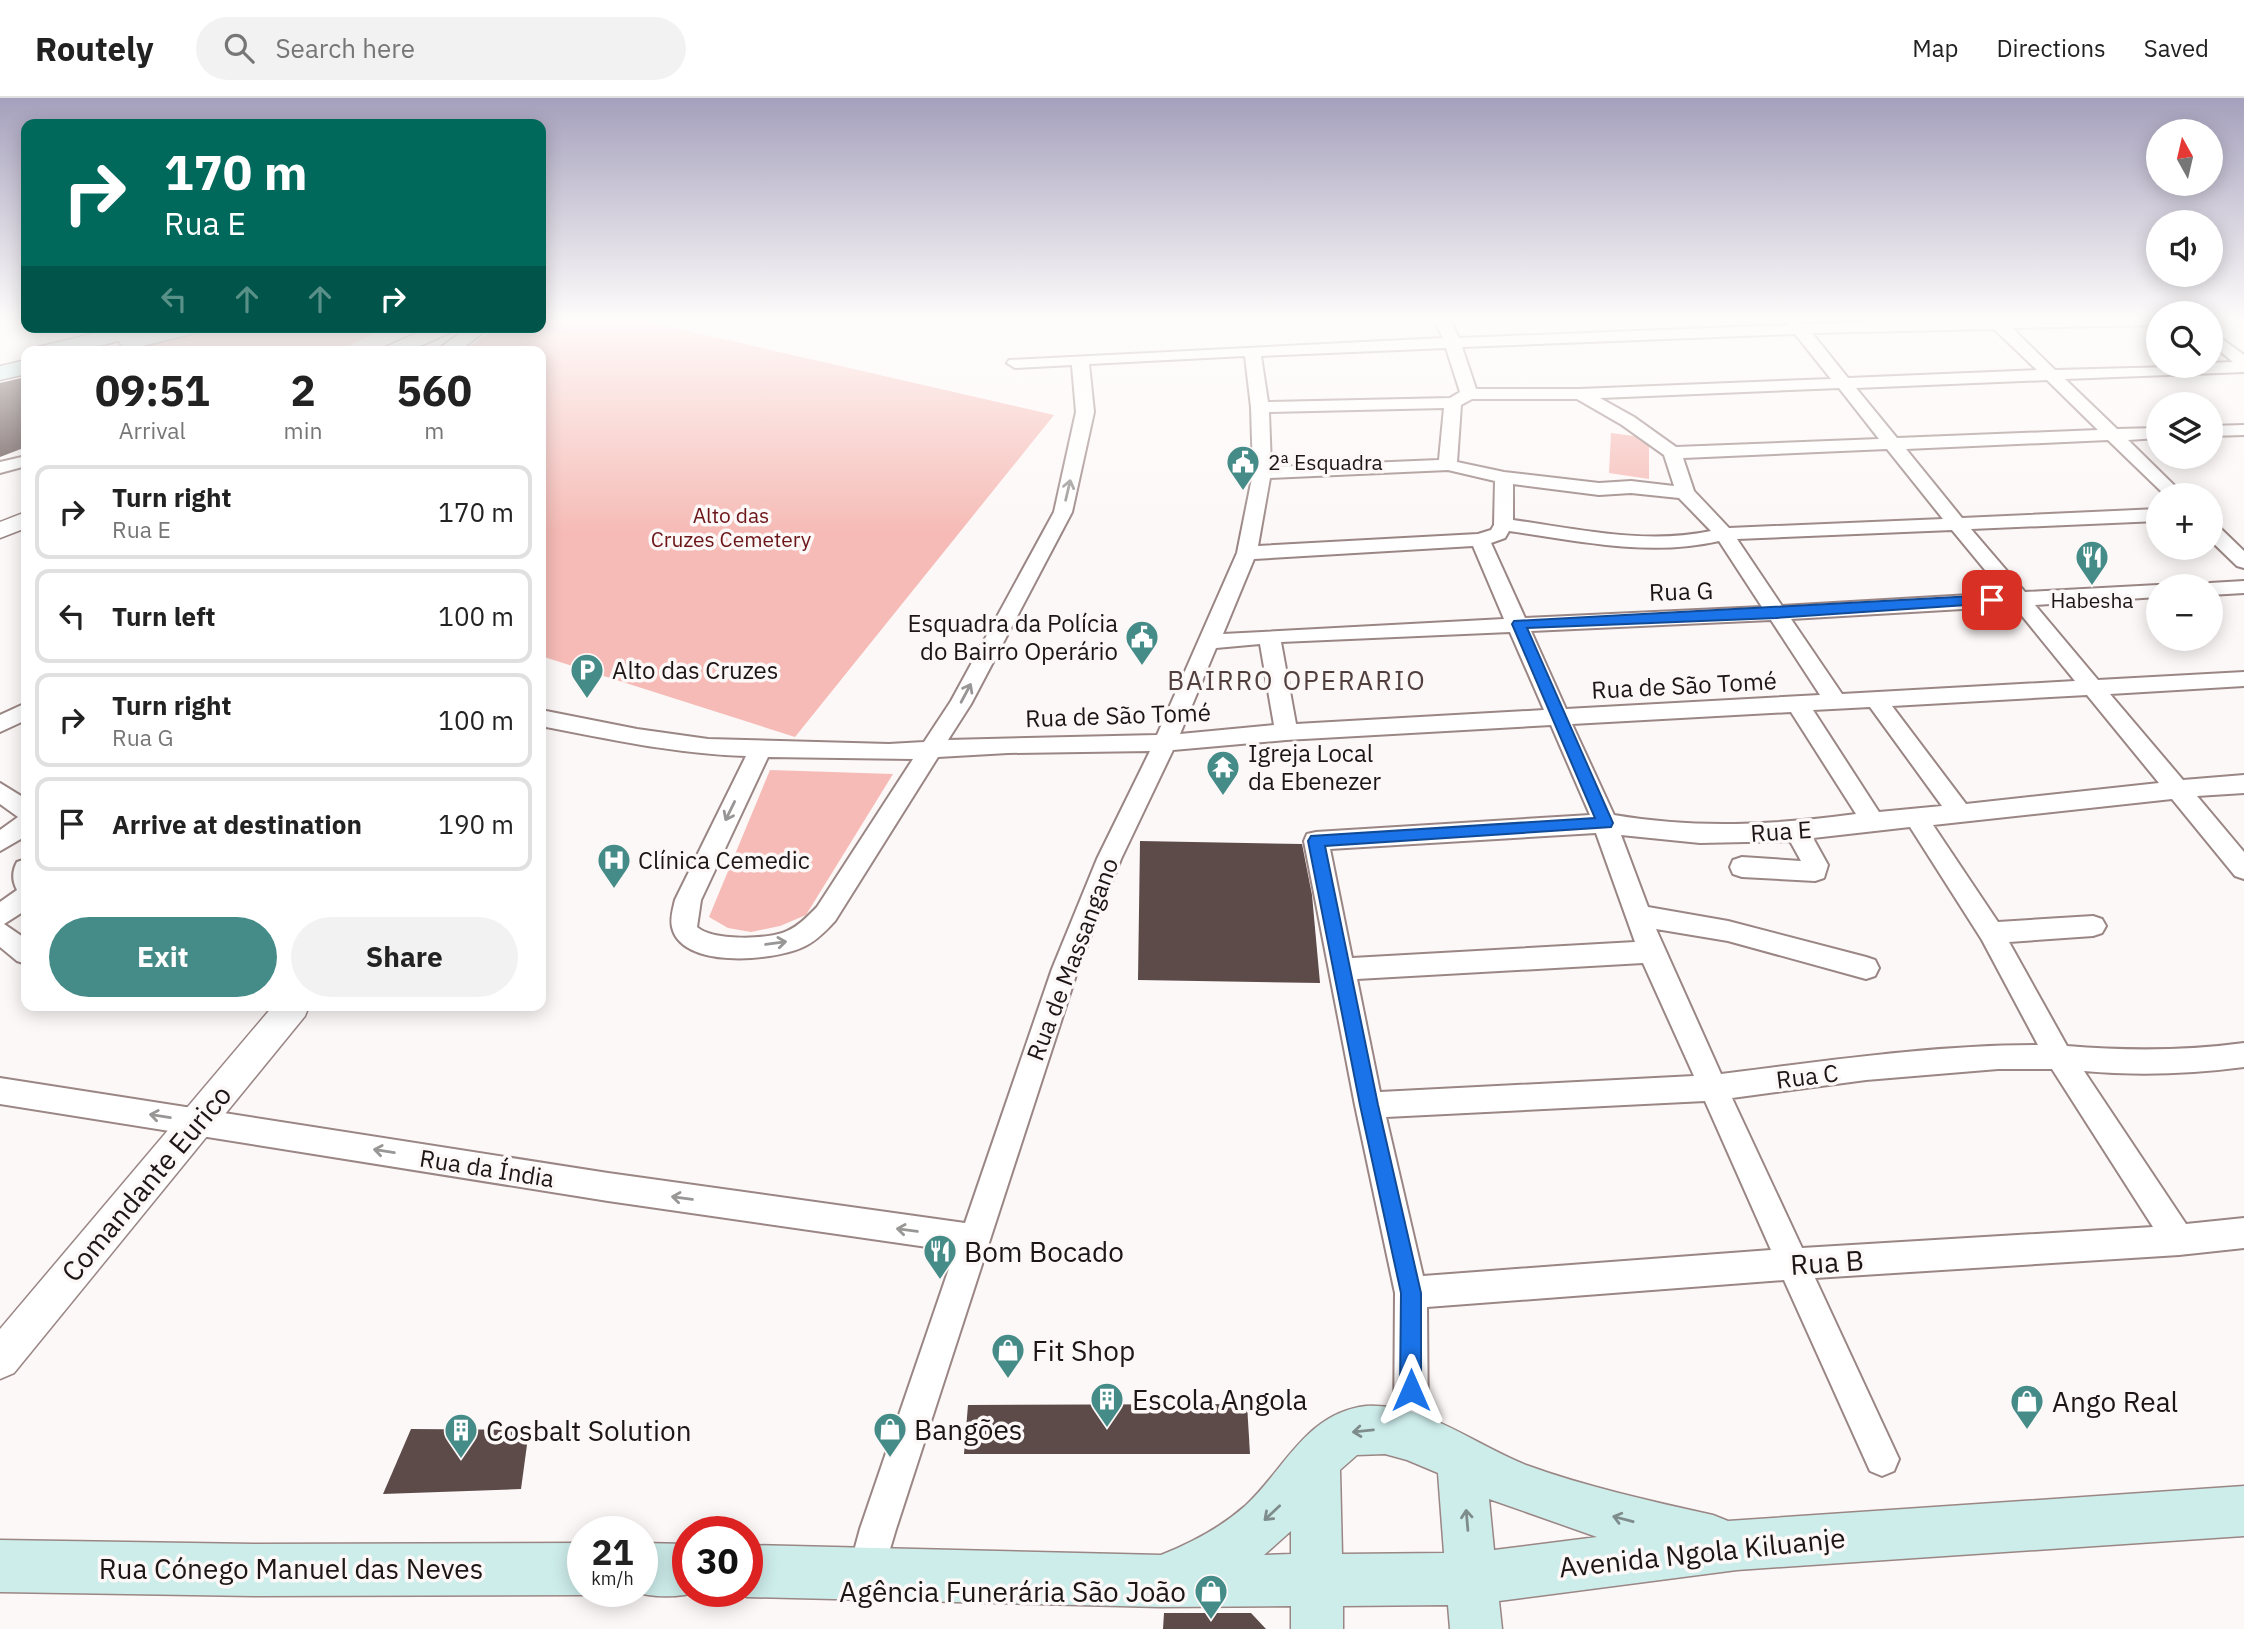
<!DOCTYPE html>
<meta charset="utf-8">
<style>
body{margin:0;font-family:"IBM Plex Sans",sans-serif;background:#f2f2f2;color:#222;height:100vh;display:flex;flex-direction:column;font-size:26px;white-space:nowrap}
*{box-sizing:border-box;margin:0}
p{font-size:23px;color:#767676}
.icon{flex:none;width:38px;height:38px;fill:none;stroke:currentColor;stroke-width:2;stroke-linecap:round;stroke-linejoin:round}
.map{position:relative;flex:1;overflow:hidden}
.panel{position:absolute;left:21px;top:248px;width:525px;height:665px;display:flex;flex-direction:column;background:#fff;border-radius:14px;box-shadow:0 4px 18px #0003}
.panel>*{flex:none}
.hud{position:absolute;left:21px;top:21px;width:525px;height:214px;border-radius:14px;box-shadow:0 4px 18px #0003;background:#00695c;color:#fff;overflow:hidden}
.needle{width:46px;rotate:352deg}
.tools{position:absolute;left:2146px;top:21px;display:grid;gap:14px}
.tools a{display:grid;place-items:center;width:77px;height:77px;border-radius:50%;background:#fff;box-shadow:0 4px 18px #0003;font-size:35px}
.speed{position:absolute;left:567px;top:1418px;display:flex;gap:14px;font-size:35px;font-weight:700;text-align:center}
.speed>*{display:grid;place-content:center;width:91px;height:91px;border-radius:50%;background:#fff;box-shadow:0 4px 18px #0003;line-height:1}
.speed small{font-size:18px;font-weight:400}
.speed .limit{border:10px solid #d22;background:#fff;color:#111}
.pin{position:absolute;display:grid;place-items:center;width:60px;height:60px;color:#fff;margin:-30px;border-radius:14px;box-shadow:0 4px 10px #0006}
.me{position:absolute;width:77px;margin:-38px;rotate:0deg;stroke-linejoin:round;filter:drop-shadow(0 0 5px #0008)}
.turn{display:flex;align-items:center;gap:24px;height:147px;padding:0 28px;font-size:32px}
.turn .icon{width:91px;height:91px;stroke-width:2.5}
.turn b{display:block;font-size:49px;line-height:60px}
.lanes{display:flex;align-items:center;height:66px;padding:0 28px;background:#0003;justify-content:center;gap:35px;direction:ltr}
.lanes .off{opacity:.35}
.eta{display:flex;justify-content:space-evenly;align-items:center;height:119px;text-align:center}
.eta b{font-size:42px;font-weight:700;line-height:49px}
.action{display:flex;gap:14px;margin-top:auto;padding:14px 28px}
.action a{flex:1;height:80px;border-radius:42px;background:#458c89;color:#fff;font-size:28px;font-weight:700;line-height:80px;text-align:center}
.action a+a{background:#f2f2f2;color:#222}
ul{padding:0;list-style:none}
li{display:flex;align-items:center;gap:21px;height:94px;margin:0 14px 10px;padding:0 14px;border:4px solid #e0e0e0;border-radius:14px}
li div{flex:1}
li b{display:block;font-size:26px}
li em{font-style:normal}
header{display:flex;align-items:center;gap:42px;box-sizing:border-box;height:98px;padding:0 35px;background:#fff;border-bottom:2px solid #e0e0e0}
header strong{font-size:33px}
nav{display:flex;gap:38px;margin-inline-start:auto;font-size:24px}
.search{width:490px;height:63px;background:#f2f2f2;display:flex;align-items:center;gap:18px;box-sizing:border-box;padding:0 24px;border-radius:38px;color:#767676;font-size:26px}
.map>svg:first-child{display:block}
.green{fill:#f6bbb6}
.building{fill:#5d4b49}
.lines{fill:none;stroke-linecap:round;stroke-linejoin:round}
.minor-casing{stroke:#9a8684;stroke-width:4}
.tertiary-casing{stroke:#9a8684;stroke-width:3}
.secondary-casing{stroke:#9a8684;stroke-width:3}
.minor{fill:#fff;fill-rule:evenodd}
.tertiary{fill:#fff;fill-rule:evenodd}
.secondary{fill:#cdedeb;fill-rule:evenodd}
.oneway{stroke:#999696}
.oneway2{stroke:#7e8c8b}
.route{fill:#1a73e8;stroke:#114b97;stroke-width:2}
.labels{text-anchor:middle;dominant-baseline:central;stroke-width:7;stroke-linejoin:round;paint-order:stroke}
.far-poi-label{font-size:21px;fill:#1d1615;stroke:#fcf8f7;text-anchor:start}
.far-park-label{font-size:21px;fill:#6c1619;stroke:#fcf8f7}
.street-label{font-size:24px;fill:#1d1615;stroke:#fcf8f7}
.poi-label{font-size:24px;fill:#1d1615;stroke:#fcf8f7;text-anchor:start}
.neighbourhood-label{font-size:26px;letter-spacing:2px;fill:#51403e;stroke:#fcf8f7}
.near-street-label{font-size:28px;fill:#1d1615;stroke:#fcf8f7}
.near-poi-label{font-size:28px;fill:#1d1615;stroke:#fcf8f7;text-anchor:start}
</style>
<header>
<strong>Routely</strong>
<div class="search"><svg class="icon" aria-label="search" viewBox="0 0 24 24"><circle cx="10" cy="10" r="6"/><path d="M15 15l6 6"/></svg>Search here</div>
<nav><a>Map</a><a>Directions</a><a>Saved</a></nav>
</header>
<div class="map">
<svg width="2244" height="1531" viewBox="0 0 2244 1531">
<rect width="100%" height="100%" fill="#fcf8f7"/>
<g class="green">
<path d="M541,220H632L1054,317L795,639L541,558V254H461L497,229H541Z"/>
<path d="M197,229H387L337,254H97Z"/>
<path d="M1611,335L1649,340V381L1609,375Z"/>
<path d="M770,672L893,676L806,817L780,828L751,834L728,830L709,819Z"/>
</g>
<g class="building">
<path d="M26,279V349L0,359V285Z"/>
<path d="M1140,743L1302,746L1312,797L1320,885L1138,882Z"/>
<path d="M1247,1306L1250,1356H964L968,1307Z"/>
<path d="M411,1331L529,1332L521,1391L383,1396Z"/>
<path d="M1164,1515H1251L1266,1531H1163Z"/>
</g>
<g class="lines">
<defs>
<g id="minor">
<path d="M1433,220H1449L1459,240L1788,227L1786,224L1789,220L1800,221L1804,226L1985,220H2158V227L2012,230L2055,272L2210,268V265L2233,264L2210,245V232L2244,257V274L2065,281L2117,331L2158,330V340L2128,342L2184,397H2165L2108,342L1906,351L1962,420L2158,411V423L1971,431L2025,494L2158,487L2164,488H2158V499L2035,507L2098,582L2244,574V588L2110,596L2183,682L2244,677V695L2197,698L2244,754V781L2235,778L2172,701L1933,727L1998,824L2093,818L2102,821L2106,828L2102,835L2093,838L2009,844L2067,948C2127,953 2184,953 2244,945V969C2190,976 2138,978 2084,973L2186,1126L2244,1120V1150L2179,1157L1815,1180L1899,1361L1894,1373L1882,1378L1870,1373L1784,1182L1427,1209L1428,1340L1423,1352L1411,1357L1399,1352L1394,1340L1395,1195L1355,1007L1304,743L1307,736L1316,734L1590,717L1551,627L1286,642L1173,652L1121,761L1078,871L896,1431L879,1488L866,1493L853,1488L848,1475L860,1431L955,1153L608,1103L0,1006V980L608,1075L965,1125L1052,871L1097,761L1150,653L1008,655L938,659L835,823C825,834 814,845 801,850C771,863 681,871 672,829C670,820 673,811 675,802L746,658C676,656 609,641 541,628V612L637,631L708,641L889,646L924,644L951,603L1054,414L1076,314L1072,267L1015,270L1007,265L1009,262L1443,240ZM1994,231L2037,272L1848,280L1812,235ZM1795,236L1831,281L1579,291H1476L1462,249ZM1446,250L1460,294L1450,300L1268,304L1261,258ZM1245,258L1251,309L1253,375L1237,455L1157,637L948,642L971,606L1072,414L1094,314L1089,266ZM2047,282L2098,332L1897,340L1856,290ZM1839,290L1879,341L1676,349L1634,319L1600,300ZM1472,301H1577L1622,327L1664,357L1674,388L1631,383L1599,385L1504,374L1457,364L1461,307ZM1444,310L1439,362L1271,369L1269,314ZM1887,351L1943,421L1729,430L1694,393L1683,360ZM1448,372L1495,383L1494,427L1491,432L1478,436L1258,448L1270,380ZM1513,386L1599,397L1631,395L1679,400L1711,433C1646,447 1578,431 1513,422ZM1952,432L2004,495L1782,508L1737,441ZM1509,433C1579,443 1649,459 1719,443L1762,509L1525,520L1491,445L1505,440ZM1473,448L1504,521L1223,536L1254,461ZM2014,508L2075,583L1842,596L1791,521ZM1771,522L1820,597L1566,611L1531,533ZM1510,534L1544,612L1296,626L1281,544ZM1260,546L1274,627L1180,636L1216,550ZM2087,597L2159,685L1966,706L1892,608ZM1870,609L1942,708L1879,714L1813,612ZM1791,614L1856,716C1775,727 1695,731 1614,717L1572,626ZM768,659L913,661L817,809C808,818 799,828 787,833C769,842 712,843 697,829L701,802ZM1910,729L1982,842L2038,947C1932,947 1826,963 1721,976L1656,831L1728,843L1866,881L1875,878L1879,870L1875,862L1866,859L1728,823L1648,809L1621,737L1700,745L1790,743L1801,763L1742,759L1733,762L1730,769L1733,776L1742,779L1815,783L1824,780L1828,767L1813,740ZM1596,735L1635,844L1352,860L1330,751ZM1643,865L1694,978L1380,994L1357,881ZM1998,971H2052L2153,1129L1802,1150L1732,1000L1866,982ZM1705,1003L1771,1152L1423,1178L1386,1019Z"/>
<path d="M2244,327V337L2210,338V328Z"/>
<path d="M26,358V368L0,375V364Z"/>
<path d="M2210,425L2217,427L2244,453V470L2237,468L2210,442Z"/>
<path d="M2244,483V495L2210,497V488H2202L2210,485Z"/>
<path d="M26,605V622L0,634V617Z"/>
<path d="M0,685L26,701V738L0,753V732L18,719L0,706Z"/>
<path d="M26,761V812L4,826L26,841V866L17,863L0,849V804L17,792C12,783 12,773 17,764Z"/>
</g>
<g id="tertiary">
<path d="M430,229H456L454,233L407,254H380L383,250Z"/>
<path d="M468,229H490L458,254H434Z"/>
<path d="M26,414V430L0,440V424Z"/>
<path d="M273,908H309L305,918L14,1275L0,1281V1231Z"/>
</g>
<g id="secondary">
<path d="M120,229H202L199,234L130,251L122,249L119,243L76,254H35L38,249Z"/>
<path d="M26,262V276L0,282V268Z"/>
<path d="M1366,1308C1424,1305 1475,1347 1526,1367C1587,1389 1650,1403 1713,1417L1728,1423L2244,1388V1438L1737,1472L1499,1503L1502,1531H1450L1448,1507L1343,1508V1531H1291V1508L1160,1509L747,1499L733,1493H747V1447L1161,1457C1191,1445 1220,1430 1245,1408C1285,1371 1306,1315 1366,1308ZM1385,1356L1407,1362L1438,1375L1444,1455L1342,1456L1340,1372L1357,1357ZM1489,1401L1597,1439L1494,1452ZM1291,1433V1456L1264,1457Z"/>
<path d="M0,1442L254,1446L583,1445V1493H592L583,1497L254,1498L0,1494Z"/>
<path d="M642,1445L688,1446V1493H700C681,1500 651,1500 633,1493H642Z"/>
</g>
</defs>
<use href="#minor" class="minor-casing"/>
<use href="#tertiary" class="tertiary-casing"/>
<use href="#secondary" class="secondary-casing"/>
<use href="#minor" class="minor"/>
<use href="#tertiary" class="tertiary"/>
<use href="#secondary" class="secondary"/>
</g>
<defs><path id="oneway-shaft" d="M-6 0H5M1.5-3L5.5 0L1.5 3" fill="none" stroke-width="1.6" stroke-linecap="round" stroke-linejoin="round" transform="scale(1.75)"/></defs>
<g class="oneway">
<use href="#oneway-shaft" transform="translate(1068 392) rotate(-77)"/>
<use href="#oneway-shaft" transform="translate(966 595) rotate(-62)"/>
<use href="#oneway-shaft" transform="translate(730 713) rotate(116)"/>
<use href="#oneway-shaft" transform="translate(776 845) rotate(-8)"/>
<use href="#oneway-shaft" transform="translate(160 1018) rotate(-171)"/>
<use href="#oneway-shaft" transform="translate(384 1053) rotate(-171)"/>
<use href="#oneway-shaft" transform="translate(682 1100) rotate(-172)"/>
<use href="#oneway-shaft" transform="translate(907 1132) rotate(-172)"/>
</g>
<g class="oneway2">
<use href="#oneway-shaft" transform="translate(1363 1333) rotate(174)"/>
<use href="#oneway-shaft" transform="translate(1272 1415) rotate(137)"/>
<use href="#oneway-shaft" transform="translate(1623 1421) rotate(-165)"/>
<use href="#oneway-shaft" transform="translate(1467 1422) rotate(-95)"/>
</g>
<linearGradient id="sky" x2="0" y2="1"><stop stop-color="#a5a0bc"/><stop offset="0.51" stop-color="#fefcfb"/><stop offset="1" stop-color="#fefcfb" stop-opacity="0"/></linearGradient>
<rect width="2244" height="435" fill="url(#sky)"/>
<path class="route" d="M1992,497L1998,502L1996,505L1776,520L1527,530L1613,725L1611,729L1325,748L1378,1007L1421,1195V1292L1418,1299L1411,1302L1403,1299L1400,1292L1401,1195L1360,1007L1308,743L1311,738L1595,720L1512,526L1514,523Z"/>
<defs>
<symbol id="civic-pin" viewBox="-11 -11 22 30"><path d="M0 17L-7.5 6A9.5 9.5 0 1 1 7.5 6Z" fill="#458c89" stroke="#fcf8f7"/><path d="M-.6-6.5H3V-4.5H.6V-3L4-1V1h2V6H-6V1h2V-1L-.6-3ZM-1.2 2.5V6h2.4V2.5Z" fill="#fff"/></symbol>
<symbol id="restaurant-pin" viewBox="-11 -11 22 30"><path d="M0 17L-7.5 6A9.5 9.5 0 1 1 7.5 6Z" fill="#458c89" stroke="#fcf8f7"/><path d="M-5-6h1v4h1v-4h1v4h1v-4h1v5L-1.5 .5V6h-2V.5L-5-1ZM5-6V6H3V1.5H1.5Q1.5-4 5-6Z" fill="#fff"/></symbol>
<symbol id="parking-pin" viewBox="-11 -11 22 30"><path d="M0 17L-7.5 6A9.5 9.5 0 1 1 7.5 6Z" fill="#458c89" stroke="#fcf8f7"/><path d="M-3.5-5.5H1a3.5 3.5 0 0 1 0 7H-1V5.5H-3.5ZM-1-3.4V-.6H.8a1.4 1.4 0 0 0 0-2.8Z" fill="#fff"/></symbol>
<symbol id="temple-pin" viewBox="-11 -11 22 30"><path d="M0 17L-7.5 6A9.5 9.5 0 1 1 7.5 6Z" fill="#458c89" stroke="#fcf8f7"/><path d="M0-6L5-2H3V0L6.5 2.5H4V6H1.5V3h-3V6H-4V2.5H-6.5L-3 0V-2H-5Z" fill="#fff"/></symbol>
<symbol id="hospital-pin" viewBox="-11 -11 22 30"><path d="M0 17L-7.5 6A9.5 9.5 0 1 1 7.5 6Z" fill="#458c89" stroke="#fcf8f7"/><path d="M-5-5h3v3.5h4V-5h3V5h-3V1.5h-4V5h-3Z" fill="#fff"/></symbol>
<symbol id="shop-pin" viewBox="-11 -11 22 30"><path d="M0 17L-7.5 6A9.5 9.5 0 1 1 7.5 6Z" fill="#458c89" stroke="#fcf8f7"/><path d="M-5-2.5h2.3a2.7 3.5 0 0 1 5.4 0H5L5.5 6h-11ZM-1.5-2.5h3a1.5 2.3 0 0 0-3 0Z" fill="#fff"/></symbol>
<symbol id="building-pin" viewBox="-11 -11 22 30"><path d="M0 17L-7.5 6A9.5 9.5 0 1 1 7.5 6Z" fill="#458c89" stroke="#fcf8f7"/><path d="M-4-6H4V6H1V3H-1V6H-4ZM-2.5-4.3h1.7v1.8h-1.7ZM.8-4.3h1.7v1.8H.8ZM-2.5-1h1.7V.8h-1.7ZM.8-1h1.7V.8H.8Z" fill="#fff"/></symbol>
</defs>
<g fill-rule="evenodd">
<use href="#civic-pin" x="1224" y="345" width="38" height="52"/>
<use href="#restaurant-pin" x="2073" y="440" width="38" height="52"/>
<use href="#civic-pin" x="1123" y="520" width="38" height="52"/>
<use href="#parking-pin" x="568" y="553" width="38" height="52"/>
<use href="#temple-pin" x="1204" y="650" width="38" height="52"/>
<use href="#hospital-pin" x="595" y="743" width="38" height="52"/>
<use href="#restaurant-pin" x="921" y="1134" width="38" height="52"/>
<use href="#shop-pin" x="989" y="1233" width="38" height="52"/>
<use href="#building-pin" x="1088" y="1282" width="38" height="52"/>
<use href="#shop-pin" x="2008" y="1284" width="38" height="52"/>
<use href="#shop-pin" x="871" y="1312" width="38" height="52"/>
<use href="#building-pin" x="442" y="1313" width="38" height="52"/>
<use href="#shop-pin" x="1192" y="1474" width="38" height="52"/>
</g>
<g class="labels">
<g class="far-poi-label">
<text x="1268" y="364">2ª Esquadra</text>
<text x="2092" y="502" text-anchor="middle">Habesha</text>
</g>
<g class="far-park-label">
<text x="731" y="417">Alto das<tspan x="731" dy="24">Cruzes Cemetery</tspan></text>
</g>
<g class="street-label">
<text transform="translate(1681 493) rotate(-2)">Rua G</text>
<text transform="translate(1684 587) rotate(-3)">Rua de São Tomé</text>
<text transform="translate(1118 617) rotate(-2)">Rua de São Tomé</text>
<text transform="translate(1781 733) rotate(-4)">Rua E</text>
<text transform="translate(1072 861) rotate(-69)">Rua de Massangano</text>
<text transform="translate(1807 978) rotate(-7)">Rua C</text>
<text transform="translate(487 1070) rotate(9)">Rua da Índia</text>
</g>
<g class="poi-label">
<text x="1118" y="525" text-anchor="end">Esquadra da Polícia<tspan x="1118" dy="28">do Bairro Operário</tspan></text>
<text x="612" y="572">Alto das Cruzes</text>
<text x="1248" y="655">Igreja Local<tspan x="1248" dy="28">da Ebenezer</tspan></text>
<text x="638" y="762">Clínica Cemedic</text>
</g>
<g class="neighbourhood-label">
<text x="1297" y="582">BAIRRO OPERARIO</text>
</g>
<g class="near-street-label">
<text transform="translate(146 1085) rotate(-50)">Comandante Eurico</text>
<text transform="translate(1827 1164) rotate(-4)">Rua B</text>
<text transform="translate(1702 1454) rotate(-6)">Avenida Ngola Kiluanje</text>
<text x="291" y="1470">Rua Cónego Manuel das Neves</text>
</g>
<g class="near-poi-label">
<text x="964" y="1153">Bom Bocado</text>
<text x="1032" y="1252">Fit Shop</text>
<text x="1132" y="1301">Escola Angola</text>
<text x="2052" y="1303">Ango Real</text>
<text x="914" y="1331">Bangões</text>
<text x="486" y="1332">Cosbalt Solution</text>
<text x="1186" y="1493" text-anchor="end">Agência Funerária São João</text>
</g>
</g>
</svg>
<div class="tools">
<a><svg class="needle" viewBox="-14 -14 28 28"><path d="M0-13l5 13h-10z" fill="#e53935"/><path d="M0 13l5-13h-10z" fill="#767676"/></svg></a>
<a><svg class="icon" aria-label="sound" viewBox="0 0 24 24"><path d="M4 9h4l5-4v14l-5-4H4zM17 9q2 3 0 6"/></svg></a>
<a><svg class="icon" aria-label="search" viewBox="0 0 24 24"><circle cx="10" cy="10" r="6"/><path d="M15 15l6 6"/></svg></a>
<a><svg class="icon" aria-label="layers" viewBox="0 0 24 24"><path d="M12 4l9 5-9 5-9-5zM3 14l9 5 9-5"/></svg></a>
<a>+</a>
<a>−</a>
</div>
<div class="speed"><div>21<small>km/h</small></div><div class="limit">30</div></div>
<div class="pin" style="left:1992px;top:502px;background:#d93025"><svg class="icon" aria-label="arrive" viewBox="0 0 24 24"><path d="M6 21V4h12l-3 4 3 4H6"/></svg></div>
<svg class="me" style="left:1411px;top:1292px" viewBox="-20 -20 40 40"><path d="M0-17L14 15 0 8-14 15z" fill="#1a73e8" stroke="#fff" stroke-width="4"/></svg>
<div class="hud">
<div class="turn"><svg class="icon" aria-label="right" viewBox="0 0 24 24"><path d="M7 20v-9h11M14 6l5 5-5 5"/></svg><div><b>170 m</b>Rua E</div></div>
<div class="lanes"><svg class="icon off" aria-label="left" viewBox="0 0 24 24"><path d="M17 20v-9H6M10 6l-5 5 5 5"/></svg><svg class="icon off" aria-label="ahead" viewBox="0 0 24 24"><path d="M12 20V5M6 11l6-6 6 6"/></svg><svg class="icon off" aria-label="ahead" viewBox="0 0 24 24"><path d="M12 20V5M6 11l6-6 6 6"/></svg><svg class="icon" aria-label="right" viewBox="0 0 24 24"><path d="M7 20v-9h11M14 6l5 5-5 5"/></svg></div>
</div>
<section class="panel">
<div class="eta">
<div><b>09:51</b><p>Arrival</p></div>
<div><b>2</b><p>min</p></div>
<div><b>560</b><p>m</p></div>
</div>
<ul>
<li><svg class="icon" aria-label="right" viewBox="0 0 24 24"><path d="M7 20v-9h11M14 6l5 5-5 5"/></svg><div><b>Turn right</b><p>Rua E</p></div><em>170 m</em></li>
<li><svg class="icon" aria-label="left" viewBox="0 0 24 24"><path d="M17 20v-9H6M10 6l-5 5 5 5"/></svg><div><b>Turn left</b></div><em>100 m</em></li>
<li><svg class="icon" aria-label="right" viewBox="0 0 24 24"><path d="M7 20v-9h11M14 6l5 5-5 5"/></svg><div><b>Turn right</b><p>Rua G</p></div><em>100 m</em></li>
<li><svg class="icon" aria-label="arrive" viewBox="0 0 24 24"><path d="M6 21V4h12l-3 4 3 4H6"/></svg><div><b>Arrive at destination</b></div><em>190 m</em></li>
</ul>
<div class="action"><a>Exit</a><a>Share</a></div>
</section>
</div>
